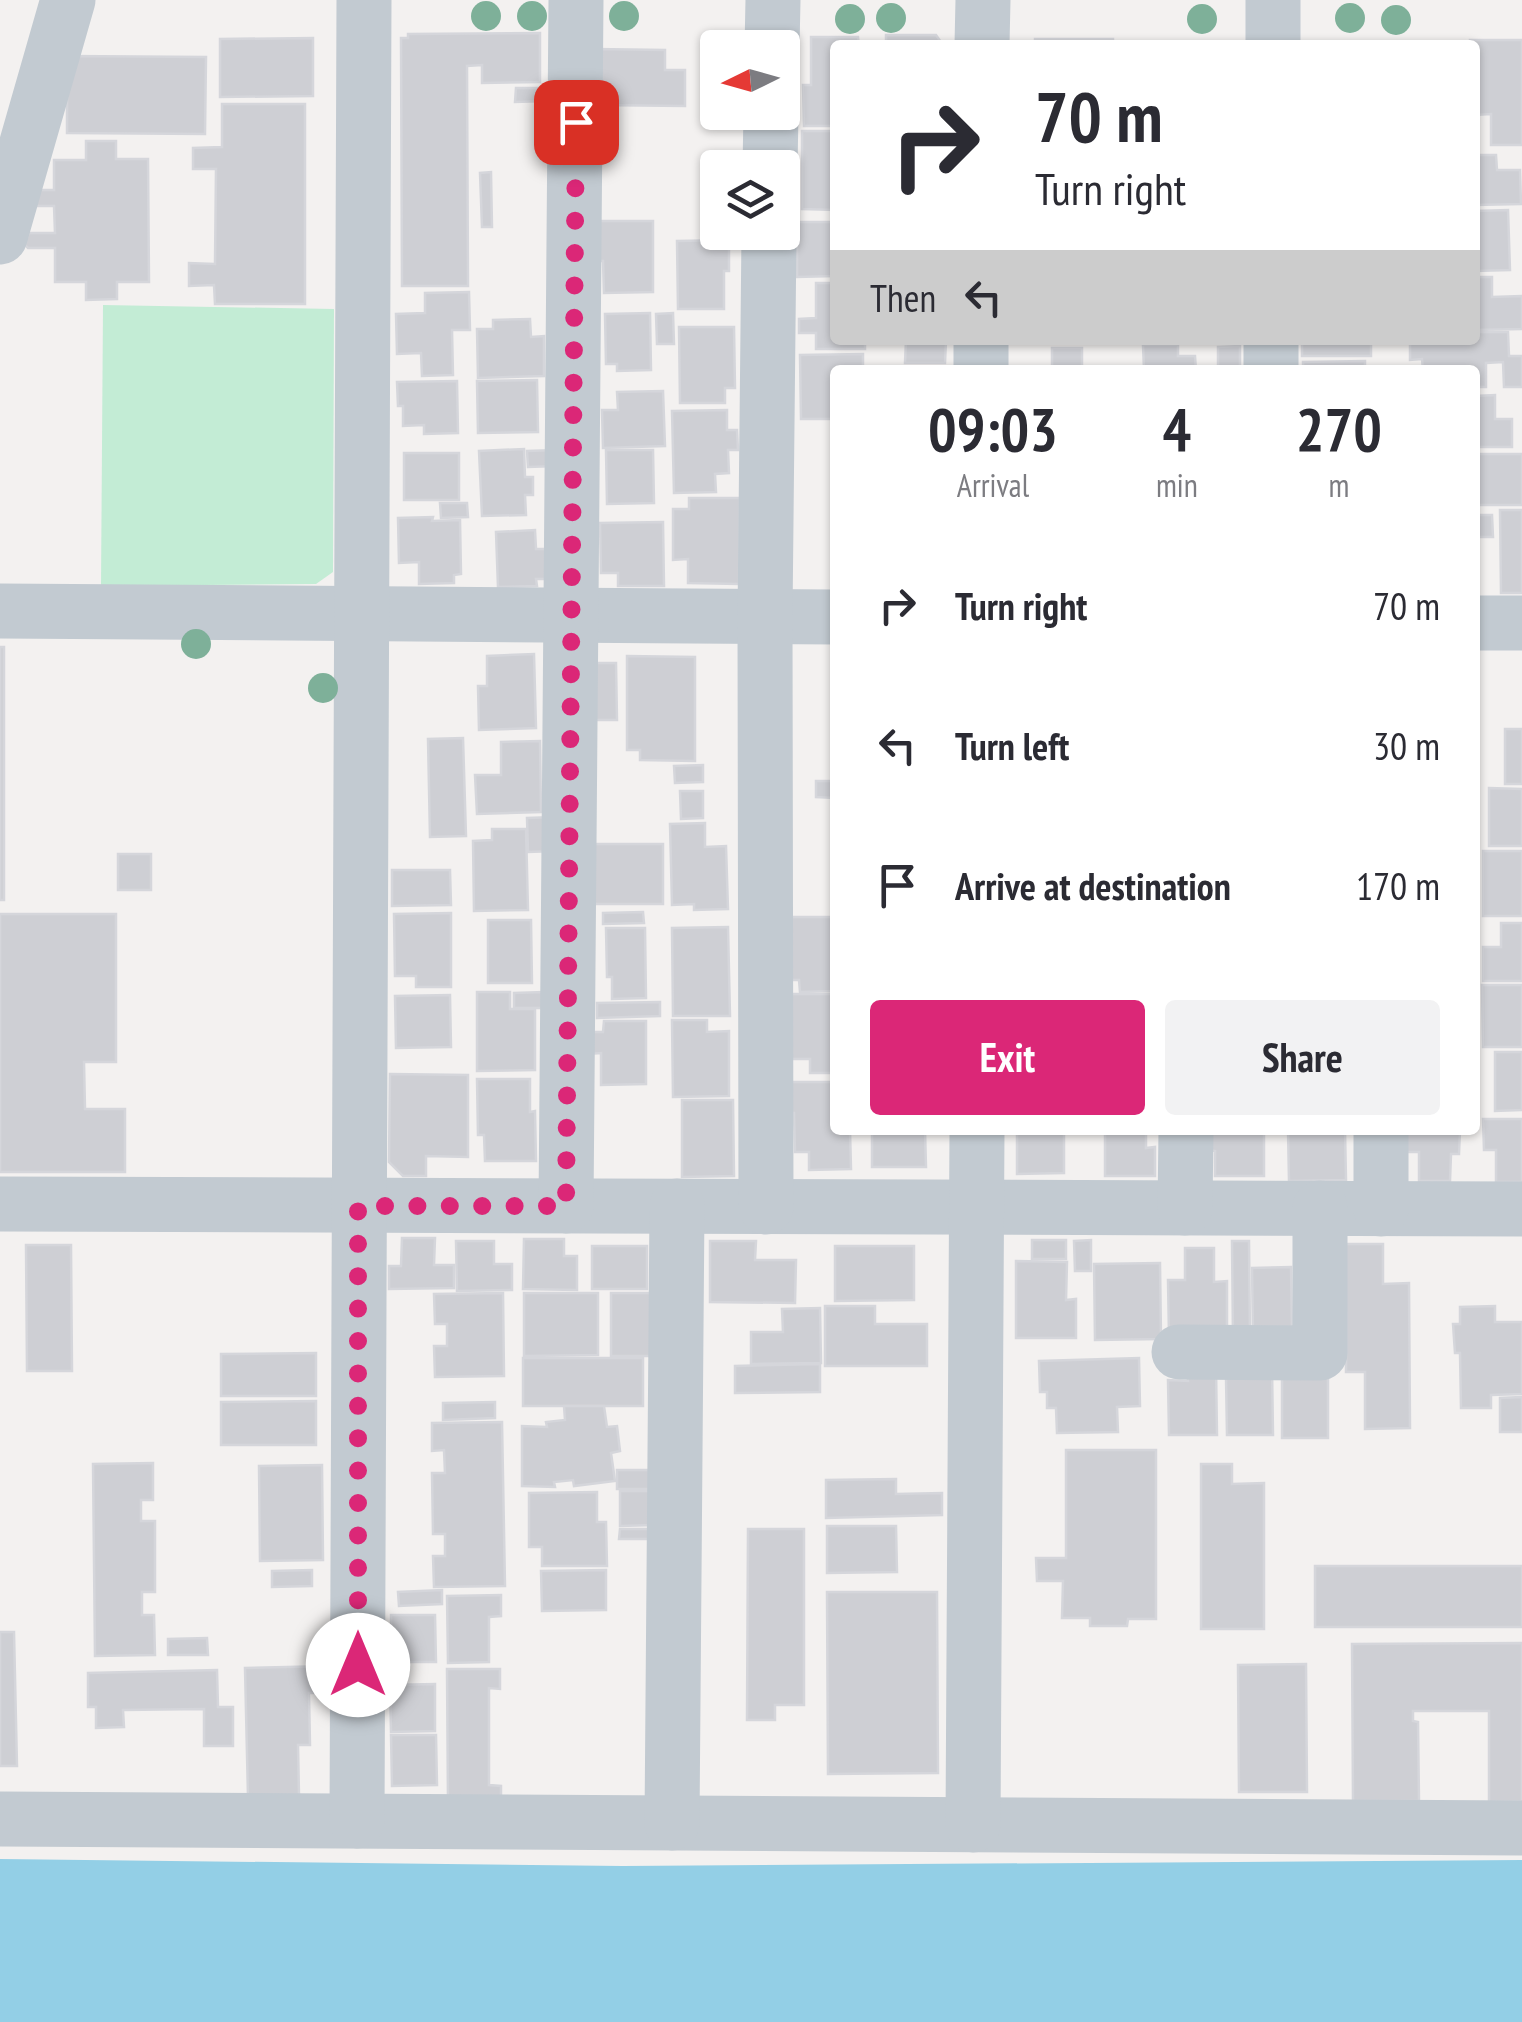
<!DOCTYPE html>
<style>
body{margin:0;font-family:"PT Sans Narrow",sans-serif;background:#f2f2f3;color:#2b2b33;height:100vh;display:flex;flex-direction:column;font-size:38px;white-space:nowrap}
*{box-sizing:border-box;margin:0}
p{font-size:32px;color:#7c7c81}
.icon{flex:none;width:55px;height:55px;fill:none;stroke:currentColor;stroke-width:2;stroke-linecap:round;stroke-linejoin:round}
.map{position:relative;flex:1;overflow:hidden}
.panel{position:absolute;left:830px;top:365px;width:650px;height:770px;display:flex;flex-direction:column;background:#fff;border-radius:10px;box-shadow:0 2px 8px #0004}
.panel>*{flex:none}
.guide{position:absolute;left:830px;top:40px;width:650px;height:305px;border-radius:10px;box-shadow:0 2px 8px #0004;background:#fff;color:#2b2b33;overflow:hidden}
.needle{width:65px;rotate:265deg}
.buttons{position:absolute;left:700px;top:30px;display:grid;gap:20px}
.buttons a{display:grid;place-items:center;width:100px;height:100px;border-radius:10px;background:#fff;box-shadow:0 2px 8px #0004;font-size:50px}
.pin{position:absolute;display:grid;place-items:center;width:85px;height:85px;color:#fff;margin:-42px;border-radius:20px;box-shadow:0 5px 15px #0006}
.me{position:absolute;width:110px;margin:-55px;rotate:0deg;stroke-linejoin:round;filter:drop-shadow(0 0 8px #0008)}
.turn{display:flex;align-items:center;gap:35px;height:210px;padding:0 40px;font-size:45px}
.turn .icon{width:130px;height:130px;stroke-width:2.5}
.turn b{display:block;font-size:70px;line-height:85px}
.then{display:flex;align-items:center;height:95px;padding:0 40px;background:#0003;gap:20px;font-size:38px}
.eta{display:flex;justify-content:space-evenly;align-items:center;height:170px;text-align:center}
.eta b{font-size:60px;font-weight:800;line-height:70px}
.button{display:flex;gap:20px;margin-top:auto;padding:20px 40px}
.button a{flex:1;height:115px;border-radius:10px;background:#db2777;color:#fff;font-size:40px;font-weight:800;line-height:115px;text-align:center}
.button a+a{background:#f2f2f3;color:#2b2b33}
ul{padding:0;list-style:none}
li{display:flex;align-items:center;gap:30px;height:140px;padding:0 40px}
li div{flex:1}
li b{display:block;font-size:38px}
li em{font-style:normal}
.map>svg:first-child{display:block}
.green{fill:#c3ecd5}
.water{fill:#93cfe6}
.building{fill:#cecfd4;stroke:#d5d6db;stroke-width:2.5}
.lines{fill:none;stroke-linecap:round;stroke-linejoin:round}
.minor{stroke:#c2cad1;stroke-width:55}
.tree{fill:#7eb099}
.route{stroke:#db2777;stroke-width:18;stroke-dasharray:0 32.4}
</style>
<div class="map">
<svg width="1522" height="2022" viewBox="0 0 1522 2022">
<rect width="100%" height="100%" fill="#f3f1f0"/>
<path class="green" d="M103,305L334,309L333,572L316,584L101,586Z"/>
<path class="water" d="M0,1859L623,1866L1522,1860V2022H0Z"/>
<g class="building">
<path d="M540,33V82L482,83V65L467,66L468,286H402L401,38H408V34Z"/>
<path d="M886,35H936L943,45H886Z"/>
<path d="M811,37H858L859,45H835V126H804L803,85H811Z"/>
<path d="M313,38V96L220,97V39Z"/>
<rect x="1035" y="39" width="78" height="6"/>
<path d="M1470,40H1522V145H1491V114L1475,115V45H1470Z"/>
<path d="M594,49L665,50V70H685V106L594,105Z"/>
<path d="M67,56L206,57L205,134L67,133Z"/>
<path d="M516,88H546V101L515,102Z"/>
<path d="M222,104H305V304H215L214,285L189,286V263L215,264L216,169H193V148L222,147Z"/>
<path d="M802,131H835V210L802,209Z"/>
<path d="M86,141H116V159H148L149,282H117V299L86,300V282H55V248H28L24,244L29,233H55L54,206H33V190H54V160H86Z"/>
<path d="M1475,155H1496L1497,170H1520L1521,204L1475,205Z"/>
<path d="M491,172L492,227H482L480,173Z"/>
<path d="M1508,210L1510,270L1475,271V211Z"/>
<path d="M593,221H653V292L604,293L603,261H593Z"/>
<path d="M797,222H835V276L797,277Z"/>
<path d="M729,240V271H724V309H678L677,241Z"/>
<path d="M1475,277H1492V297L1522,296V329L1475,330Z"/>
<path d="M816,283H835V340H865V349H816V333H799V319L816,318Z"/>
<path d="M469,292L470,330H452L453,375L422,376L421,353L397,354L396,314L425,313V293Z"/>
<path d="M650,313L651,370L617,371V364H606L605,314Z"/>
<path d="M673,313L674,344H657L656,314Z"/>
<path d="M530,319L531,337L544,336V376L478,378L477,329H493V320Z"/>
<path d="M679,327H734L735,388H725V403H680Z"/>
<path d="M1475,332H1508L1509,356H1522V387H1504L1503,362L1486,363V387H1475V370H1423L1422,359L1410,360V340H1475Z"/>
<path d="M906,340H946L945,363H905Z"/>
<rect x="1302" y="340" width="69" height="16"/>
<path d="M1143,345H1178V356H1195L1196,370H1144Z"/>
<path d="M1240,346V370H1218V347Z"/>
<rect x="1052" y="348" width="30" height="22"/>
<path d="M863,354V370H835V419H801L800,355Z"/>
<path d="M1365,361V370H1303V362Z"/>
<path d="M537,380L538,432L478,433L477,381Z"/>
<path d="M457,381L458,433L424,434V425L403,426V406H398L397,382Z"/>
<path d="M663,391L665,446L603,448L602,410H618L617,392Z"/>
<path d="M1495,395V419H1512V447H1475V396Z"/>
<path d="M727,410V430H737L738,450H728L729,473L715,474L716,492L674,493L672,411Z"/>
<path d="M524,449L525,477H533V495H525L526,515L482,516L479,451Z"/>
<path d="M557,450V466L528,467L527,451Z"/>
<path d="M606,450H653L654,503L607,504Z"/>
<rect x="404" y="453" width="55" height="47"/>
<rect x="1475" y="454" width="47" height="51"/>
<path d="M689,498H740L739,584L688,583V559L673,560V509H689Z"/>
<path d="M440,503H467L468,517L441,518Z"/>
<path d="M1500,510H1522V593H1501Z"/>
<path d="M1475,515H1492L1493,537H1475Z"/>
<path d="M433,517L432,521L460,520L461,574L454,575V583L419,584V562L399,563L398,518Z"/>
<path d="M663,522L664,586H618V573H601L600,523Z"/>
<path d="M535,530L536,549H552L553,579H536L537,586L498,587L496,532Z"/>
<rect x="0" y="647" width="4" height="253"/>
<path d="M534,654L536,728L479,730L478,686H487V656Z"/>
<path d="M627,656L695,657V761L640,760V750H627Z"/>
<path d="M589,663H616L617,720H589Z"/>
<rect x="1505" y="729" width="17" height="55"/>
<path d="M463,738L466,836L430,837L428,739Z"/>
<path d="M540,741L541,812L477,814L475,775H501V742Z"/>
<path d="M703,765V782L675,783L674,766Z"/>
<path d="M816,781H835V798L816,797Z"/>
<path d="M1489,788L1522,789V846H1489Z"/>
<path d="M680,791H703V818L681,819Z"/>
<path d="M555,817L556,851L528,852L527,818Z"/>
<path d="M705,823V847L726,846L728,909L694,910V904L672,905L670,824Z"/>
<path d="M492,829H526L528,910L474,911L473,841L492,840Z"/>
<rect x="589" y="844" width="74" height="60"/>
<rect x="1483" y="851" width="39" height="65"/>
<rect x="118" y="854" width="33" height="36"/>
<path d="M392,870H450L451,905L392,906Z"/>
<path d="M643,912L644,923L603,924V913Z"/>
<path d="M451,913V987H416V976H395L394,914Z"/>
<path d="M0,914H116V1062H84L85,1109H125V1172H0Z"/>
<path d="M785,917H835V991L800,992L799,980H784Z"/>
<path d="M488,920H531L532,983H488Z"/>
<path d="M1501,923H1522V981H1483V947H1501Z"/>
<path d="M728,927L730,1016H673L672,928Z"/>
<path d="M606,928H645L646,998L612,999V977H607Z"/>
<path d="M1482,985H1522V1047H1483Z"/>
<path d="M477,992H510V1009H535V1070L477,1071Z"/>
<path d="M544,992L545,1008H514V993Z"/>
<path d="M785,994H835V1073H810V1059H785Z"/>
<path d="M450,995L451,1047L396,1048L395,996Z"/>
<path d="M660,1002V1016L597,1018V1003Z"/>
<path d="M672,1020H707V1032L729,1031V1096L673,1097Z"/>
<path d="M604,1021H646V1084L601,1085V1053L589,1054L590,1032H603Z"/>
<path d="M1495,1052H1522V1110L1495,1111Z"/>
<path d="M390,1074L468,1075V1157L426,1156V1176H403L389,1162Z"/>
<path d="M477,1079H530V1112L535,1111L536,1161H485L484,1135H478Z"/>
<path d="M791,1082H835V1130H850L851,1169L809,1170V1152H795L794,1113H784Z"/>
<path d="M682,1100H733L734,1176L682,1177Z"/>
<path d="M1483,1119H1522V1182H1496V1150H1484Z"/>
<path d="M872,1130H925L926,1167H872Z"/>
<path d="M1017,1130H1064V1173L1017,1174Z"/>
<path d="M1105,1130H1146V1148L1155,1147V1176H1105Z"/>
<path d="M1209,1130H1264V1176H1215V1151L1209,1150Z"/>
<path d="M1288,1130H1345L1346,1180L1289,1181Z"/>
<path d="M1402,1130H1460L1459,1154H1451L1450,1181H1419V1152H1402Z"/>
<path d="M402,1238H435L434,1265H454V1288L389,1289V1266H401Z"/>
<path d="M524,1239H564V1256H577V1290L523,1289Z"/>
<rect x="1032" y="1240" width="34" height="19"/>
<path d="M1091,1240V1271H1075L1074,1241Z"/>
<path d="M456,1241H494V1264H512V1290L457,1291Z"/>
<path d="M710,1241H756L755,1260H796L795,1303L710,1302Z"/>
<path d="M1232,1241H1249L1250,1339H1233Z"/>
<path d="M1336,1244H1383V1284L1409,1283L1410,1428L1365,1429V1372H1346V1312Z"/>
<path d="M26,1245H71L72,1371H27Z"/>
<rect x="592" y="1246" width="55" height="43"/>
<path d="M835,1246H914V1300L835,1301Z"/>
<path d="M1185,1248H1214V1282L1227,1281V1336H1169L1168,1280H1185Z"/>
<path d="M1016,1261L1067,1262L1066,1300L1076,1299V1338H1016Z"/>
<path d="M1160,1263L1161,1339L1095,1340L1094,1264Z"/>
<path d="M1291,1267L1292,1331L1253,1332L1252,1268Z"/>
<path d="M503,1293L504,1376L435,1377L434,1346H447V1324H435L434,1294Z"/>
<path d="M524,1293H598V1355L524,1356Z"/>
<rect x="611" y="1293" width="44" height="63"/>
<path d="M825,1306H875V1324H927V1366H825Z"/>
<path d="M1495,1306V1322H1522V1394L1491,1395V1408H1461L1460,1353H1455L1453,1324H1460V1307Z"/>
<path d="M820,1308L821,1363L751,1364V1332H783L782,1309Z"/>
<path d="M316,1353V1396H221V1354Z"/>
<rect x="523" y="1358" width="120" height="48"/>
<path d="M1139,1358L1140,1406L1117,1407L1118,1432L1057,1433L1056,1408H1047V1392H1040L1039,1361Z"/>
<path d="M820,1364V1392L735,1393V1366Z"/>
<path d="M1187,1367H1216L1217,1435H1169L1168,1380L1188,1381Z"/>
<path d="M1272,1367L1273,1435H1227L1226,1377Z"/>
<path d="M1328,1369V1438H1282V1376Z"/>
<path d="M1522,1397V1432H1500V1398Z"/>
<path d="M316,1401V1445H221V1402Z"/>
<path d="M495,1402V1418L443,1420V1403Z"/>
<path d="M564,1406H604L607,1427L617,1426L620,1451L611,1453L615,1481L574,1486L573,1480L554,1482L555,1487L522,1486V1426L547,1427L546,1422L565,1420Z"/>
<path d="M502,1422L505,1586L434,1587L433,1556H445V1534H433L432,1473H445L444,1450L432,1451V1423Z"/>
<path d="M1066,1450H1156V1619H1128L1127,1626H1090V1618H1062L1063,1581H1037L1036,1558H1066Z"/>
<path d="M153,1463V1500H141V1521H155V1592H142V1615H154L155,1655L95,1656L93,1464Z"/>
<path d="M1201,1464H1232V1484L1264,1483V1629H1201Z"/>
<path d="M322,1465L323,1560L260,1561L259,1466Z"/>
<rect x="617" y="1470" width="38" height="19"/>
<path d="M896,1479V1494L942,1493V1515L826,1518V1480Z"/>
<path d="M620,1491H654V1525L620,1526Z"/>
<path d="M597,1492V1522H606L607,1566H542V1547H529V1493Z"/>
<path d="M827,1526H896L897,1572L827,1573Z"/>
<path d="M620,1529H654V1539H619Z"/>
<path d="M748,1529H804V1705H775V1720H747Z"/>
<rect x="1315" y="1566" width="207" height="61"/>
<path d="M312,1570V1586L272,1587V1571Z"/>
<path d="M606,1570V1610L542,1611L541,1571Z"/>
<path d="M442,1590V1604L399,1606L398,1592Z"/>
<path d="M827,1592H937L938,1773L828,1774Z"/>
<path d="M501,1595V1616L489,1617V1662L448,1663L447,1596Z"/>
<path d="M391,1615H435L436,1662H391Z"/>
<path d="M0,1632H14L17,1766H0Z"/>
<path d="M207,1638L208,1655H168V1639Z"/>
<path d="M1522,1643V1801L1489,1802V1711H1413V1721L1418,1722L1419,1801H1353L1352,1644Z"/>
<path d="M1306,1664L1307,1792H1239L1238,1665Z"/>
<path d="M329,1666L330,1693H309L310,1745H298L299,1796L248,1797L245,1668Z"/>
<path d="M447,1669H500V1689L489,1688V1785L501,1786V1804H448Z"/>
<path d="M217,1670L218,1707H233V1746H204V1709L123,1710L124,1727L96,1728V1707H88V1673Z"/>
<path d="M435,1684V1731L391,1732L390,1685Z"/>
<path d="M391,1735H436L437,1785L392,1786Z"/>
</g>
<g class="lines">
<g class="minor">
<path d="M982,45L983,0"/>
<path d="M1273,45V0"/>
<path d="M772,48L773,0"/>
<path d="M770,168L771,112"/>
<path d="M0,237L68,0"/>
<path d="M981,370V340"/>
<path d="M1271,370V340"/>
<path d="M0,611L835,617"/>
<path d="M1475,623H1522"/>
<path d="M0,1204L1522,1209"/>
<path d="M566,1206L576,0"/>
<path d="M766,1207L765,617L769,232"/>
<path d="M1185,1208L1186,1130"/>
<path d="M1381,1209V1130"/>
<path d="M1179,1352L1320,1353V1208"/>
<path d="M0,1819L1522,1828"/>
<path d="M357,1821L364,0"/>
<path d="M672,1823L677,1206"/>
<path d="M973,1825L977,1130"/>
</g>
</g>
<g class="tree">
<circle cx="486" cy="16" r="15"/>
<circle cx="532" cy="16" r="15"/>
<circle cx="624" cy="16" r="15"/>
<circle cx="891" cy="18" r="15"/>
<circle cx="1350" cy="18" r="15"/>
<circle cx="850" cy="19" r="15"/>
<circle cx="1202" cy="19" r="15"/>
<circle cx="1396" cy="20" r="15"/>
<circle cx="196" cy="644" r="15"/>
<circle cx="323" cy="688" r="15"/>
</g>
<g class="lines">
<path class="route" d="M358,1665V1206H566L576,122"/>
</g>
</svg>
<div class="buttons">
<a><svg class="needle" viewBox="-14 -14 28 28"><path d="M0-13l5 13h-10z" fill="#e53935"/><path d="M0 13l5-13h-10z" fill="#7c7c81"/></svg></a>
<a><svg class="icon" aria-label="layers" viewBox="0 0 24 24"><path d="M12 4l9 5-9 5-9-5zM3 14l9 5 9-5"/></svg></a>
</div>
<div class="pin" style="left:576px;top:122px;background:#d93025"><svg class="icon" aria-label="arrive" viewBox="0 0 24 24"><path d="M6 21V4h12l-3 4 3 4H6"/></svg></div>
<svg class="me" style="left:358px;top:1665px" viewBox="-20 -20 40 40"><circle r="19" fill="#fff"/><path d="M0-13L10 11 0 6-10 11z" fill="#db2777"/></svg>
<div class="guide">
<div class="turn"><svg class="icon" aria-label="right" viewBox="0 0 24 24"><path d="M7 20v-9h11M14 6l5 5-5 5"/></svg><div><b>70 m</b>Turn right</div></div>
<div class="then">Then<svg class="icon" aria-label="left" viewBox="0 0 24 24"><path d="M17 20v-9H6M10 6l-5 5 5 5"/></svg></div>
</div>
<section class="panel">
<div class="eta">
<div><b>09:03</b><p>Arrival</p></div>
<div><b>4</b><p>min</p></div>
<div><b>270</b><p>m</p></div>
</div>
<ul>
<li><svg class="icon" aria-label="right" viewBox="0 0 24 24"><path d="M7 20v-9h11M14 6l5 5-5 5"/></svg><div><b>Turn right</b></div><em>70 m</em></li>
<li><svg class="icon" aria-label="left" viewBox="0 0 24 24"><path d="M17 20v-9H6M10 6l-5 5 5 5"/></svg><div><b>Turn left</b></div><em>30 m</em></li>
<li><svg class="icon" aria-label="arrive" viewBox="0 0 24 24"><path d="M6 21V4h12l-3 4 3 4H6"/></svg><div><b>Arrive at destination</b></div><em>170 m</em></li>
</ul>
<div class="button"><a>Exit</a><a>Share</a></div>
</section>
</div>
